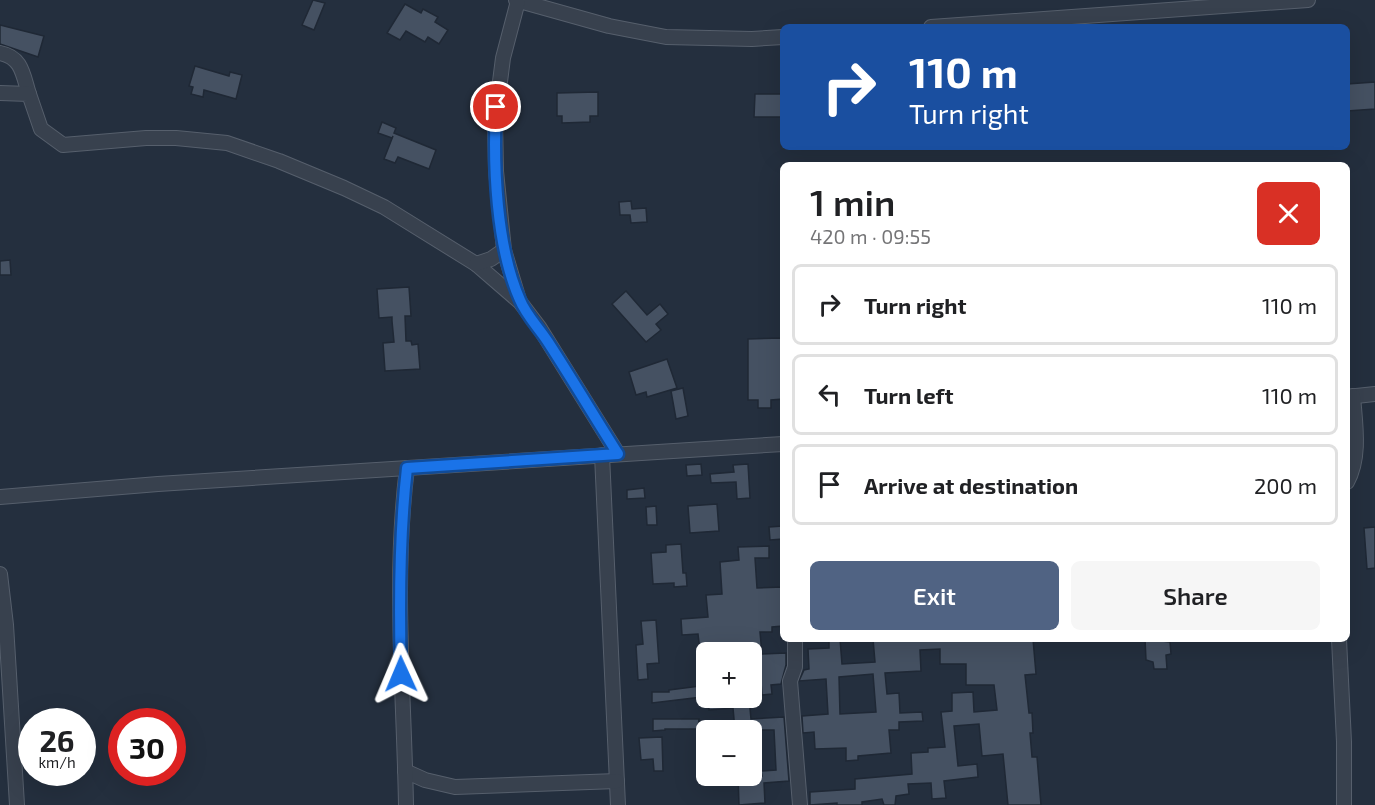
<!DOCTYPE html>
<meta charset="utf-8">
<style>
body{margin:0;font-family:"Exo 2",sans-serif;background:#f6f6f6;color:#202124;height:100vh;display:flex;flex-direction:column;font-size:22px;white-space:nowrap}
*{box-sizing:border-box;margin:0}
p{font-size:20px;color:#757577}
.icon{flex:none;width:33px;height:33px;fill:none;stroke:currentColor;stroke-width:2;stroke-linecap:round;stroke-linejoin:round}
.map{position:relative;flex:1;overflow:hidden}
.panel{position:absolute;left:780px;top:162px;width:570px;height:480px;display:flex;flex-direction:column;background:#fff;border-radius:9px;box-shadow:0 6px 24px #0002}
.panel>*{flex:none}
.hud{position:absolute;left:780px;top:24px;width:570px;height:126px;border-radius:9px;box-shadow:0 6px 24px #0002;background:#1a4fa0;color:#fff;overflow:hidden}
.fabs{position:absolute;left:696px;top:642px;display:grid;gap:12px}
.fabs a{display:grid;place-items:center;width:66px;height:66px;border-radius:9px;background:#fff;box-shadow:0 6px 24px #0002;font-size:30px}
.speed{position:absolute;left:18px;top:708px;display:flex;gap:12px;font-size:30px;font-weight:700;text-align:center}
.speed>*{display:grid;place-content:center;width:78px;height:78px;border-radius:50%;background:#fff;box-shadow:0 6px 24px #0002;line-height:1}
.speed small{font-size:15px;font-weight:400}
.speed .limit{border:9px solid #d22;background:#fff;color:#111}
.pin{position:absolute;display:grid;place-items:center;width:51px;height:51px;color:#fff;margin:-26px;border:3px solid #fff;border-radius:50%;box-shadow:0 2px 6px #0007}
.me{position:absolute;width:66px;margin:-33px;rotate:359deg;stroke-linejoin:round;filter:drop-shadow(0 0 4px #0008)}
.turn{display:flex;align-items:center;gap:21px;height:126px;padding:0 30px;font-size:27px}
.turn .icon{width:78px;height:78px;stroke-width:2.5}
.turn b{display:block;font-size:42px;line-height:51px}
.round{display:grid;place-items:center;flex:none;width:63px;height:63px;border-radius:9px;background:#f6f6f6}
.overview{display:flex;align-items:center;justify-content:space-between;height:102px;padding:0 30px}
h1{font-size:36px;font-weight:600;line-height:45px}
.action{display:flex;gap:12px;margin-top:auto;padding:12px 30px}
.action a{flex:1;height:69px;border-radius:9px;background:#506383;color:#fff;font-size:24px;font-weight:600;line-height:69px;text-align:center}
.action a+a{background:#f6f6f6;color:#202124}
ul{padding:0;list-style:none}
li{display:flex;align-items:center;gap:18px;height:81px;margin:0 12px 9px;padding:0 18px;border:3px solid #e0e0e0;border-radius:9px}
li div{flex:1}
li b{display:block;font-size:22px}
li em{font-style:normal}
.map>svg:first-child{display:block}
.building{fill:#455162;stroke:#1f2835;stroke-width:1.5;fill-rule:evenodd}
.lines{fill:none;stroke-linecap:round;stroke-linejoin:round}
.minor-casing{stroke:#565f6c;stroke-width:16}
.minor{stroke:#38414e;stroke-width:14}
.route-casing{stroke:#114b97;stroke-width:15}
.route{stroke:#1a73e8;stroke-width:10}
</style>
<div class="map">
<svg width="1375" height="805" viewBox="0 0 1375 805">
<rect width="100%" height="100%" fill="#242f3e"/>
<g class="building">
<path d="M313,0L325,3L314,30L302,25Z"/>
<path d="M405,4L421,13L423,9L438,17L435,22L448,30L439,44L428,37L425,42L406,31L400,40L387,33Z"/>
<path d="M0,25L44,36L38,57L0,44Z"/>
<path d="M195,66L229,76L230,72L242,75L236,99L204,90L203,97L191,94L193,87L189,86Z"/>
<path d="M1375,82V109L1347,111V84Z"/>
<path d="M598,92V116H590V122L562,123V116H557V93Z"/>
<path d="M755,94H783V117H754Z"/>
<path d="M382,122L396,128L394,133L436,150L429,169L398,157L395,163L384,159L393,136L392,138L378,133Z"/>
<path d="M631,201L632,209L646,208L647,222L631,223L630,215H620L619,202Z"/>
<path d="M10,260L11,275H0V261Z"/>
<path d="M409,287L411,316H405L406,341H411L412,345L418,344L420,369L385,371L383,343L394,342L392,321V317L379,318L377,289Z"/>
<path d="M626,291L647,315L660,304L668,314L656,324L661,330L646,342L612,304Z"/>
<path d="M783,338V399L771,400V408H758V400H748V339Z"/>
<path d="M667,359L677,388L647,397L646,392L636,395L629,372Z"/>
<path d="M683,388L688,416L676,419L671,391Z"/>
<path d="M701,464L702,475L687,476L686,465Z"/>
<path d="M748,464L750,498L737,499L736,482L711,483L710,474L734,472L733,465Z"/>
<path d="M644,488L645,498L627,499V490Z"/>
<path d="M717,504L719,531L690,533L688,506Z"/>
<path d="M656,506L657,525H647L646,507Z"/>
<path d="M783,526V539L770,540L769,527Z"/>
<path d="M1375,527V568L1367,569L1364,528Z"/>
<path d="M681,544L683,573H686L687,586L674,587V583L653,584L651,553L666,552V545Z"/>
<path d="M769,546V558H755L757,588L783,587V626L772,627V632H760L762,654L786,653V665L781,684L771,685L772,694L762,695L760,669L752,670V652H747V645L700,651L698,634L682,635L681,619L708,617L706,595L722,594L720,562L739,560L738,547Z"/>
<path d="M656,620L659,663L647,664L648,679L638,680L636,645L643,644L641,621Z"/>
<path d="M829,639H840L842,664L875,662L873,639H1033L1036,674L1025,675L1029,713H1032L1033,733H1030L1032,757H1037L1041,805H1008L1003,754L982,756L979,724L954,726L958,766L977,764L978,777L944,781L946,798L932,799L931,783L908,784L909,794L896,796L895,805H884L882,799L862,802V805H837V803L810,805V792L855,789V779L912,774L911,753L928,752V748L945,747L941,712L952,711V693L973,692L974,712L997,710L994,685H966V664H940V649L920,650L921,671L885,673L887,694L899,693L900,713L922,712L923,721L899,722V730H889L891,753L858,756V760L846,761V748L815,749L814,732L803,733L802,716L828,714L826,679L799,681L804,670L809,669L808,649L829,648ZM873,674L876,712L840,714L839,677Z"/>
<path d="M1145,639L1170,642L1171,654L1166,655L1167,669H1154L1153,662L1146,660Z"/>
<path d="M700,686L702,697L652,703V692H669V690Z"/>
<path d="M708,698H749L751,719L784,717L789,781L764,783L765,803L739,805L738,776H762L761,771L776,770L774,730H735L733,708L709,710Z"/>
<path d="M653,719H699L698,729H665V730L653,731Z"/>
<path d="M662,737L663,771H654L653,759L641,760L639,738Z"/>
</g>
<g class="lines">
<defs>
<g id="minor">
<path d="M516,0L609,26L666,37L752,39L783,37"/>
<path d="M518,1L503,58L495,121L496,171L504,250L519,300"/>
<path d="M931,27L1308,0"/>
<path d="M0,53C22,57 23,75 29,94"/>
<path d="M0,93L29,94L41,129L63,145L146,138H176L227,143L279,161L344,188L384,207L476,264L520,302L539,327L618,454"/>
<path d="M476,264L491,259L504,250"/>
<path d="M1347,397L1375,394"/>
<path d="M602,455L618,805"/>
<path d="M1347,482C1361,457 1355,423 1353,396"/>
<path d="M0,497L158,484L783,444"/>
<path d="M0,574L6,625L17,805"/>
<path d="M795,639V667L790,681L800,805"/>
<path d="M1339,639L1344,742V805"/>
<path d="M405,771L425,780L455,787L617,781"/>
<path d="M406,805C404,692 393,580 407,468"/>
</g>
</defs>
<use href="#minor" class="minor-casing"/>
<use href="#minor" class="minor"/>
</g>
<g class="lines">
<defs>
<path id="route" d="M401,674C399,605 399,537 407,468L618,454C594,416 572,379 548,342C539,328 526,315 520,300C496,246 493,165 496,107"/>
</defs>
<use href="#route" class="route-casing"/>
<use href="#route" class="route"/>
</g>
</svg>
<div class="fabs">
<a>+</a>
<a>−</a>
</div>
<div class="speed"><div>26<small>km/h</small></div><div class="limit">30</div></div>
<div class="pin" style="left:496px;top:107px;background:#d93025"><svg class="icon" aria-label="arrive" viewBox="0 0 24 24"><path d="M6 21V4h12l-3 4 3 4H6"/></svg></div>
<svg class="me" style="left:401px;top:674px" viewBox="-20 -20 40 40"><path d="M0-17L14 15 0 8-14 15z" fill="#1a73e8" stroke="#fff" stroke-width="4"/></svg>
<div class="hud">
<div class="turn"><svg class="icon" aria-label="right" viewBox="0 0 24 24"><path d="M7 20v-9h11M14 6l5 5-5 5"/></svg><div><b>110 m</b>Turn right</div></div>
</div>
<section class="panel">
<div class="overview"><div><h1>1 min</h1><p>420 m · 09:55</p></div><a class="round" style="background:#d93025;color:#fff"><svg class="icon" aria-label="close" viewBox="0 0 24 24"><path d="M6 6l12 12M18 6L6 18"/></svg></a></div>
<ul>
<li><svg class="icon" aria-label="right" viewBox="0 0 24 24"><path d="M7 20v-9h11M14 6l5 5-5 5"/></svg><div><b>Turn right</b></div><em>110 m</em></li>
<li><svg class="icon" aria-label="left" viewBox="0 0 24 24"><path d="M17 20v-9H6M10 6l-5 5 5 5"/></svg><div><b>Turn left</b></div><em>110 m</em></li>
<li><svg class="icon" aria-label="arrive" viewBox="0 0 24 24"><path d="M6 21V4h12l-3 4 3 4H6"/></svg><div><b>Arrive at destination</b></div><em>200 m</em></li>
</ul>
<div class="action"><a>Exit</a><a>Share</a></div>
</section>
</div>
